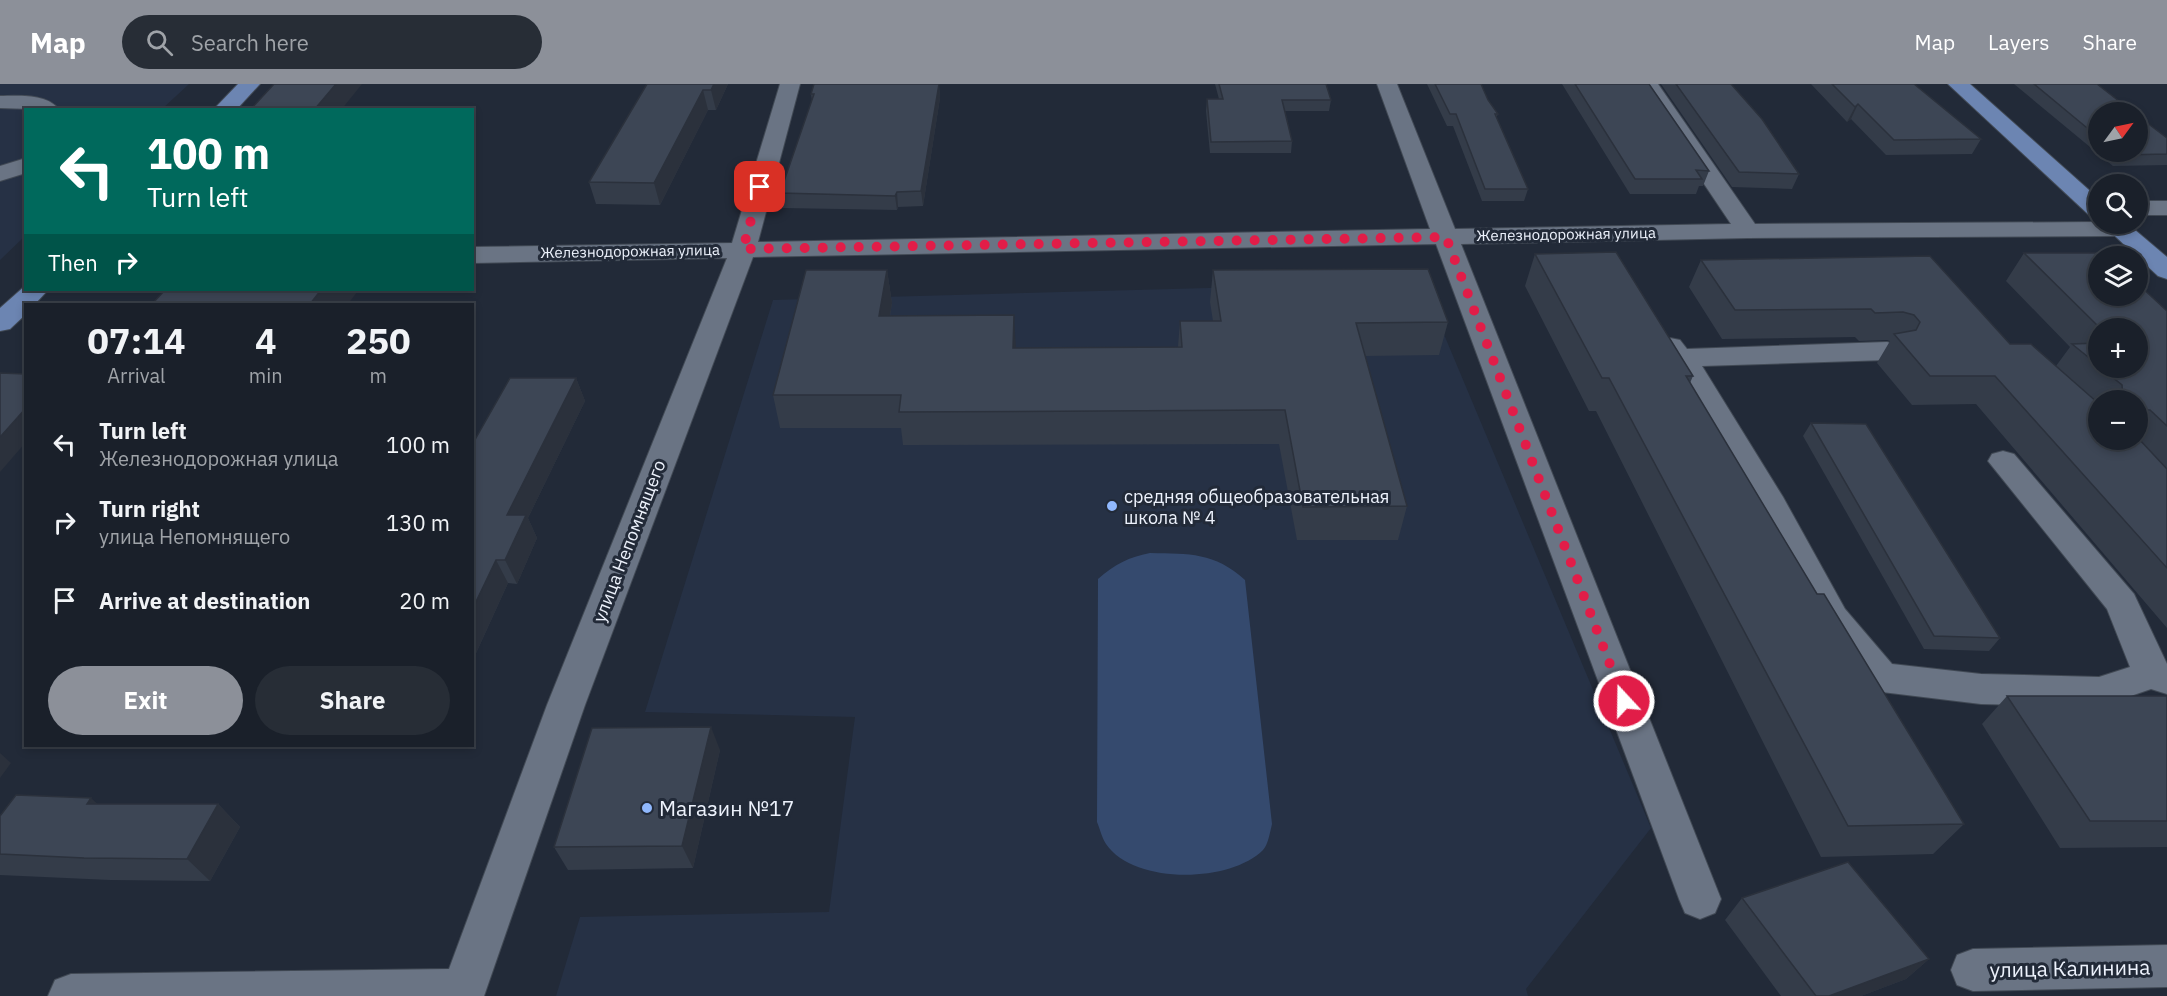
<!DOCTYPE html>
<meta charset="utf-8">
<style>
body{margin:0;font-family:"IBM Plex Sans",sans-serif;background:#272d36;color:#f1f3f6;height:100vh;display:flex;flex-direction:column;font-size:22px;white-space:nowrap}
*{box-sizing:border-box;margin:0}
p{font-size:20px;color:#9fa3a8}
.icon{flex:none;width:33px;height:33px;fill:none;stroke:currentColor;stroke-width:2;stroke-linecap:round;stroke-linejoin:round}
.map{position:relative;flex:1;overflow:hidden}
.sheet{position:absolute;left:24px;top:219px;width:450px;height:444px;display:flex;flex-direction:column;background:#1a202a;border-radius:0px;box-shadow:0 3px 9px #0003,0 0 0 2px #383e47}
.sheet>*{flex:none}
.guide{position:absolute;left:24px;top:24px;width:450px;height:183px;border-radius:0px;box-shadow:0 3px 9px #0003,0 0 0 2px #383e47;background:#00695c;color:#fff;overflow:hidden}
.needle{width:39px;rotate:57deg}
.controls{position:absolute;left:2088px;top:18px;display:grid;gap:12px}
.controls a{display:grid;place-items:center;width:60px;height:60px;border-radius:50%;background:#1a202a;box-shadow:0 3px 9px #0003,0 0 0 2px #383e47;font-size:30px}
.pin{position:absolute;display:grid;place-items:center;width:51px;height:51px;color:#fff;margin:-26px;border-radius:12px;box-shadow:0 3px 9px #0006}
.me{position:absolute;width:66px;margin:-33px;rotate:339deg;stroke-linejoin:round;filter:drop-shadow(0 0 4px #0008)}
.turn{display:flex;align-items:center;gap:21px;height:126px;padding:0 24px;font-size:27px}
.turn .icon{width:78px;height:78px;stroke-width:2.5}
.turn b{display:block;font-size:42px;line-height:51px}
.then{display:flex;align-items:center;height:57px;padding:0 24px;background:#0003;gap:12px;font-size:22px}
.eta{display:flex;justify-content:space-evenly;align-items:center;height:102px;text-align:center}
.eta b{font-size:36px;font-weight:700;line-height:42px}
.button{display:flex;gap:12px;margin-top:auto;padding:12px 24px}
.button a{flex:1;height:69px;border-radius:36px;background:#8c9099;color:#fff;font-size:24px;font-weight:700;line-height:69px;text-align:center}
.button a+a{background:#272d36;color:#f1f3f6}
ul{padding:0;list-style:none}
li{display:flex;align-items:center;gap:18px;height:78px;padding:0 24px}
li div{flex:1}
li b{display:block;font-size:22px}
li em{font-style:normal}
header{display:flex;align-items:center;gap:36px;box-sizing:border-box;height:84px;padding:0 30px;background:#8c9099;color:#fff}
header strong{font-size:28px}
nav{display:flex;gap:33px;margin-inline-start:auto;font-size:21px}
.search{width:420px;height:54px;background:#272d36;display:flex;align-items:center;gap:15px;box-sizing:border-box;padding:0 21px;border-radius:33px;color:#9fa3a8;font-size:22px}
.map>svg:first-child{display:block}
.built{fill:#263145}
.green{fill:#354a6e}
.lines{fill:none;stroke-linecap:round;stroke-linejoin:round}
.minor-casing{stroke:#414954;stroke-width:2}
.major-casing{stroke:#414954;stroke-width:2}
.minor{fill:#6a7484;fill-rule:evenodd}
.major{fill:#6c85b2;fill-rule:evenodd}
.wall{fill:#343c49;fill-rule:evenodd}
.shaded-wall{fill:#2b313c}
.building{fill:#3d4655;stroke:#2b313c;stroke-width:1.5}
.route{stroke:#e11d48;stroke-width:10;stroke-dasharray:0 18}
.poi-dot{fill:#90b8fd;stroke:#222a38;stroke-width:2}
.labels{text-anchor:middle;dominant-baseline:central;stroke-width:6;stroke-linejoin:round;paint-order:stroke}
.far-street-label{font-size:15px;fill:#edf2fc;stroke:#222a38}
.poi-label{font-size:18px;fill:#edf2fc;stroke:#222a38;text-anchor:start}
.street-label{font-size:18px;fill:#edf2fc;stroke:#222a38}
.near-poi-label{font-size:21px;fill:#edf2fc;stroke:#222a38;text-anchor:start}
.near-street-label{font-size:21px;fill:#edf2fc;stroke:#222a38}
</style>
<header>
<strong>Map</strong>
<div class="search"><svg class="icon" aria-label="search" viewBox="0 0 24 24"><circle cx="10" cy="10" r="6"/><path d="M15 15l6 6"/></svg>Search here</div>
<nav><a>Map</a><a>Layers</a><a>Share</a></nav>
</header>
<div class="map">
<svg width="2167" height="912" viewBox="0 0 2167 912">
<rect width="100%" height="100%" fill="#222a38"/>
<g class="built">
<path d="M0,0H189L162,25L26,26L25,152L0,176Z"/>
<path d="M1422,198L1651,744L1526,905L1528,912H556L580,833L829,828L855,633L645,628L773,216Z"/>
</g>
<path class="green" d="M1150,469C1190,470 1214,468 1245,496L1272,740C1270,748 1268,761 1263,766C1230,799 1134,801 1106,760C1102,754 1100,745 1097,738L1098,495C1115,480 1129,473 1150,469Z"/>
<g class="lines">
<defs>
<g id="minor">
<path d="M780,0H800L758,158L1430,145L1377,0H1397L1455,145L1731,140L1637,0H1658L1755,140L2098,138V140H2127L2131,145L2128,150L2119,152L1748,154L1461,160L1721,815L1715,829L1700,835L1685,829L1679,815L1436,160L753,173L585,621L484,912H48L55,896L71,890L449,885L547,621L727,174L472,179V163L732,159Z"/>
<path d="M0,12C17,12 48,9 59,26L0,24Z"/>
<path d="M26,74V89L0,97V82Z"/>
<rect x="2138" y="117" width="29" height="14"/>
<path d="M1670,254L1680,256L1687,265L1887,258L1897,261L1901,267L1897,273L1887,276L1702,282L1783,413L1845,525L1892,580L1981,590L2099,593L2130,583L2107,525L1988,377L1992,370L2003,367L2014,370L2134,510L2167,580V610L2151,605L2099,623L1981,620L1882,608L1869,603L1821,543L1751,413L1673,281L1669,280L1656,262L1660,256Z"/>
<path d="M2167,861V903L1973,907L1957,901L1951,886L1957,871L1973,865Z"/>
</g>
<g id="major">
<path d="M238,0H260L236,26H213Z"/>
<path d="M1948,0H1970L2098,114V133L2089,131Z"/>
<path d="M2102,140H2128L2167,173V195L2158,192Z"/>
<path d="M26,201V206H48L35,220H26V230L10,245L0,247V224Z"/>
</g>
</defs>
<use href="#minor" class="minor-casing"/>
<use href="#major" class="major-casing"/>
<use href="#minor" class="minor"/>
<use href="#major" class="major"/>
</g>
<g class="wall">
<path d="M647,0H728L716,26H708L660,121L596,120L589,98Z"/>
<path d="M939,0L940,14L923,122L898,123L897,126L783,124L780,109L812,17L811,10L873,1Z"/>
<path d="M1215,0H1326L1331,16L1329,27H1285L1292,57L1291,69H1210L1206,27L1207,15H1219Z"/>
<path d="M1427,0H1481L1488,16L1498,30L1496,34L1528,105L1524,117H1482L1453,42H1447Z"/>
<path d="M1562,0H1649L1709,87L1703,102H1699L1696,110H1630Z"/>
<path d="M1661,0H1731L1799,90L1792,105L1732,103Z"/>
<path d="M1811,0H1914L1981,55L1972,70L1886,71L1851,35L1847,38Z"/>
<path d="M2014,0H2097L2098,28V68H2138L2167,54V81L2113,82Z"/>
<path d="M2024,169L2167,227V544L1976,320L1912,321L1877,279L1890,257L1887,256L1859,257L1855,253L1722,255L1689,203L1701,176L1930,172L2010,260L2056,282L2070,263L2006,197ZM2098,244H2138V284H2098ZM2098,316H2138V356H2098Z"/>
<path d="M1535,170L1693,292L1690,299L1817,510L1964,740L1933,770L1821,773L1596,327H1589L1525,202Z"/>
<path d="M887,186L892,219L890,232L1016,264L1178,263L1180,237H1213L1210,218L1213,186L1448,238L1439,271L1365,272L1407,422L1398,456H1297L1279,360L903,361L901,344H780L773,311Z"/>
<path d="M510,294H576L585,317L528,434L537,454L517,500L508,499L472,578Z"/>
<path d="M1811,339L2000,554L1989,567L1924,565L1803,352Z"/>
<path d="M2007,612H2167V763L2060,764L1982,640Z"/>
<path d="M720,666L693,784L568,786L554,763Z"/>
<path d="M97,720H218L240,743L210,797L110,796L0,791V732Z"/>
<path d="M1742,814L1929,875L1906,895L1861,912H1781L1725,836Z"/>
</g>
<g class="shaded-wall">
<path d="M336,0H362L341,26H314Z"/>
<path d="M714,0H728L716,26L711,6Z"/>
<path d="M939,0L940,14L923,122L921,107Z"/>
<path d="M703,6L708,26L660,121L654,99Z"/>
<path d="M1858,20L1851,35L1847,38L1855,23Z"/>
<path d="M897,108L898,123L897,126L895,112Z"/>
<path d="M887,186L892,219L884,265L879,232Z"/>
<path d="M321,206H356L357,208L348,220H310Z"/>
<path d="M1014,231L1016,264H1013Z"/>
<path d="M576,294L585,317L528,434L537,454L517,500L505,476L507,431Z"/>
<path d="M26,324V358L0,388V353Z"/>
<path d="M496,476L508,499L472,578V526Z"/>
<path d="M711,643L720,666L693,784L682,762Z"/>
<path d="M0,669L11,679L0,694Z"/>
<path d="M91,714L116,737L87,720Z"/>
<path d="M218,720L240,743L210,797L187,775Z"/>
<path d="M1929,875L1906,895L1861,912H1829Z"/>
</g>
<g class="building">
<path d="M274,0H336L314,26H250Z"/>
<path d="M647,0H714L711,6H703L654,99L589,98Z"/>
<path d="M814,0H939L921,107L897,108L895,112L780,109L814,10H811Z"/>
<path d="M1219,0H1326L1331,16H1282L1292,57L1211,58L1207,15H1223Z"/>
<path d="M1435,0H1481L1488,16L1498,30H1495L1528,105H1485L1456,30H1450Z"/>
<path d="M1575,0H1649L1709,87L1696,86L1702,95H1635Z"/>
<path d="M1676,0H1731L1762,35L1799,90L1739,88Z"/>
<path d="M1832,0H1914L1981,55L1894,56L1858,20L1855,23Z"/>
<path d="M2034,0H2097L2133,28H2098V53Z"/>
<path d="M2138,32L2167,54V70L2121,71L2117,68H2138Z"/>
<path d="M1616,168L1693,292H1686L1817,510H1824L1964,740L1848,742L1609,294H1602L1535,170Z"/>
<path d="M2024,169H2103L2107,172H2098V212H2138V200L2167,227V342L2150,326H2138V316H2123L2122,301L2101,284H2138V244H2100Z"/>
<path d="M1930,172L2010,260H2031L2098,319V356H2138V354L2167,385V484L1995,292H1930L1894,250L1916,246L1920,238L1914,231L1903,228L1875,229L1871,225L1735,226L1701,176Z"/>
<path d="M1428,185L1448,238L1356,239L1407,422L1303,423L1285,326L899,328L901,311H773L806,186H887L879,232L1014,231L1013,264L1182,263L1180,237H1221L1213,186Z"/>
<path d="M165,206H321L310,220H152Z"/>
<path d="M2098,259V281L2072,260Z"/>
<path d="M0,289L26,290V324L0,353Z"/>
<path d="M510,294H576L507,431H526L505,476H496L472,526V361Z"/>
<path d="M1811,339L1866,340L2000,554L1934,552Z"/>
<path d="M2007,612H2167V737H2090Z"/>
<path d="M711,643L682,762L554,763L592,644Z"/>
<path d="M16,711L91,714L87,720H218L187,775L84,774L0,770V732Z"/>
<path d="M1848,778L1929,875L1829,912H1816L1742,814Z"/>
</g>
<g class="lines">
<path class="route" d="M760,103L743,165L1446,153L1624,617"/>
</g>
<g class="poi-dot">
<circle cx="1112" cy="422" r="6"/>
<circle cx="647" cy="724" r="6"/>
</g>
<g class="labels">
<g class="far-street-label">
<text transform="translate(1566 150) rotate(-1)">Железнодорожная улица</text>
<text transform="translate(630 167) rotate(-1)">Железнодорожная улица</text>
</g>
<g class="poi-label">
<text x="1124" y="412">средняя общеобразовательная<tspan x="1124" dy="21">школа № 4</tspan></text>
</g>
<g class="street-label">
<text transform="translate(629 457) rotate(-69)">улица Непомнящего</text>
</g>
<g class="near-poi-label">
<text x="659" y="724">Магазин №17</text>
</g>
<g class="near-street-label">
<text transform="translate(2070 884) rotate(-1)">улица Калинина</text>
</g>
</g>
</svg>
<div class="controls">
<a><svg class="needle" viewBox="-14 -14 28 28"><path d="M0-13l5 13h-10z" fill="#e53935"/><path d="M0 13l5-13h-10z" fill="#9fa3a8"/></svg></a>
<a><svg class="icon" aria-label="search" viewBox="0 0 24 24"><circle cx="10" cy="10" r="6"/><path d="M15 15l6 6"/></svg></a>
<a><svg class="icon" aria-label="layers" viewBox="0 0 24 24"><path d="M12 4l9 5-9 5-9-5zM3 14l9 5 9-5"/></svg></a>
<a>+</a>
<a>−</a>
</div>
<div class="pin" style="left:760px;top:103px;background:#d93025"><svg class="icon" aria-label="arrive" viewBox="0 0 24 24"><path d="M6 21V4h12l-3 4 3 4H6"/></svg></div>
<svg class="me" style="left:1624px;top:617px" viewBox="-20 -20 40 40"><circle r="17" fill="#e11d48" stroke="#fff" stroke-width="3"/><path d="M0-11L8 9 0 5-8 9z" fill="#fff"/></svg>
<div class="guide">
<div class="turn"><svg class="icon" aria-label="left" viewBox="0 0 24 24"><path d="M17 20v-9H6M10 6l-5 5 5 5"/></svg><div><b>100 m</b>Turn left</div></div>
<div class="then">Then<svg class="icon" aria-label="right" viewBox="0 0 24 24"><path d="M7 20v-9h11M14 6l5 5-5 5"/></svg></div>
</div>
<section class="sheet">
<div class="eta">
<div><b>07:14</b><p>Arrival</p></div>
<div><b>4</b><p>min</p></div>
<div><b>250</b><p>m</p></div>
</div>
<ul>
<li><svg class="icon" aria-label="left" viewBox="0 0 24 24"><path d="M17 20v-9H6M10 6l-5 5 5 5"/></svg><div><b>Turn left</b><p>Железнодорожная улица</p></div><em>100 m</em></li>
<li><svg class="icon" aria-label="right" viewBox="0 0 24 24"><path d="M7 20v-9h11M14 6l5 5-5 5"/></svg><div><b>Turn right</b><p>улица Непомнящего</p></div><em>130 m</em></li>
<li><svg class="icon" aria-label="arrive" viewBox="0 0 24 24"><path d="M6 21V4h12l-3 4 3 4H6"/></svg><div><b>Arrive at destination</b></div><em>20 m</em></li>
</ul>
<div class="button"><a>Exit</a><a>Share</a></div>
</section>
</div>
